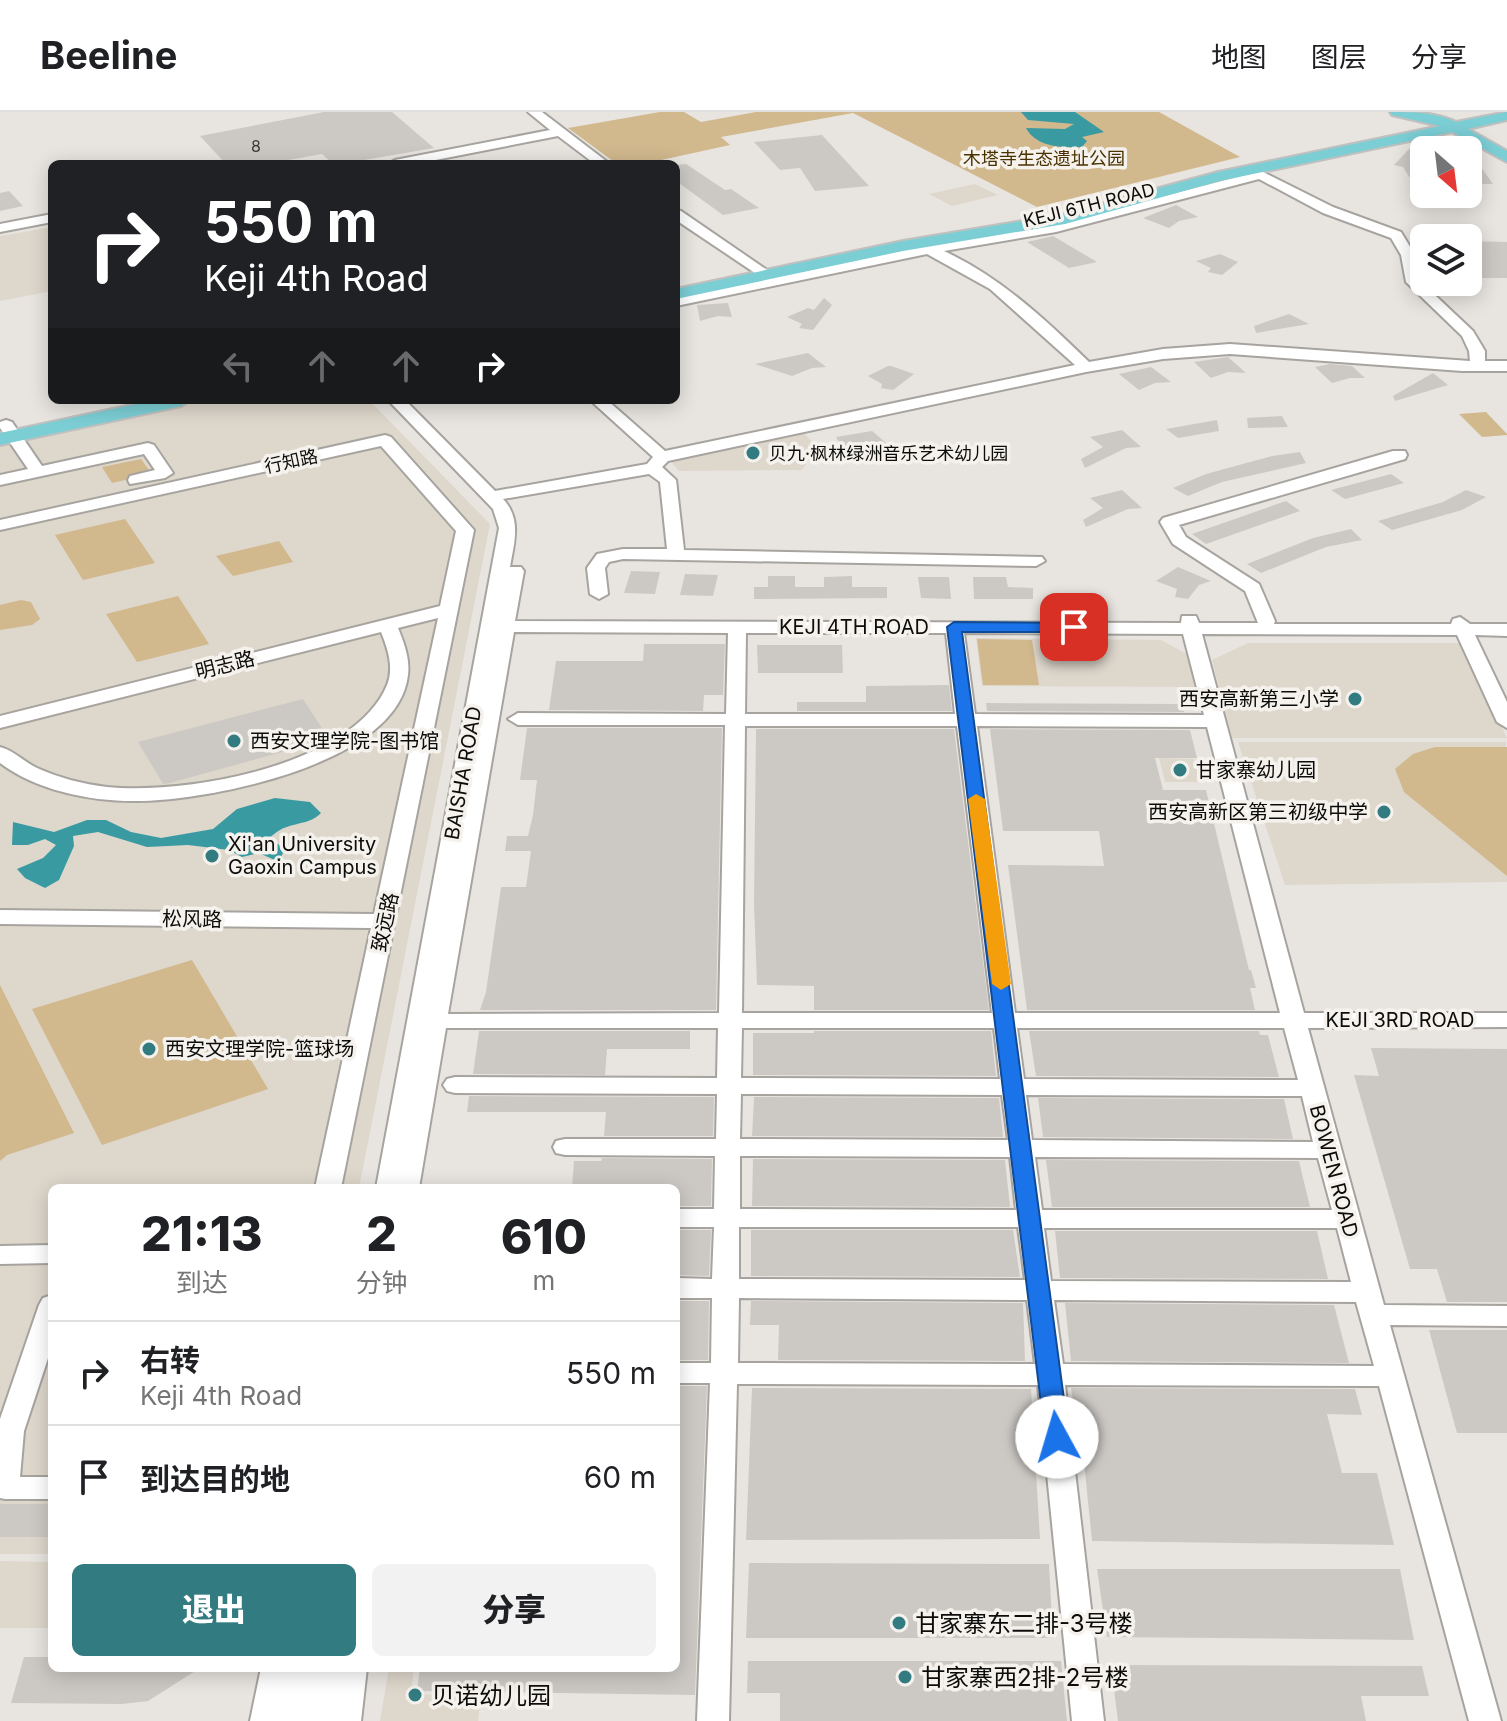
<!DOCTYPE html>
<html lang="zh">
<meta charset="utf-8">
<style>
body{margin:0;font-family:Inter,"Noto Sans SC",sans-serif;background:#f2f2f2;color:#202124;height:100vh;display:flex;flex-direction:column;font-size:30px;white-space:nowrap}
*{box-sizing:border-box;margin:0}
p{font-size:26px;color:#757577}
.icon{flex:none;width:44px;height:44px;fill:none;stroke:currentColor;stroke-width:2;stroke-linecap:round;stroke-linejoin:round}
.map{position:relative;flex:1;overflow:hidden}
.sheet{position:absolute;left:48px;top:1072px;width:632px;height:488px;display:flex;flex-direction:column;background:#fff;border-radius:12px;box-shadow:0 4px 20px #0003}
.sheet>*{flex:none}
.guide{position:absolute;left:48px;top:48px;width:632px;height:244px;border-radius:12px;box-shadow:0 4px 20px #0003;background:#202124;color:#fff;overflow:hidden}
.needle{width:52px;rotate:152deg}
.fabs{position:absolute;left:1410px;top:24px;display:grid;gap:16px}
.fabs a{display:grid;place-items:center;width:72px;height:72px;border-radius:12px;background:#fff;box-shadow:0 4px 20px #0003;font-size:40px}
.pin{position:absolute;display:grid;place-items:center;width:68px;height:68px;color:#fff;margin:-34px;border-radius:16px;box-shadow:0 4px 12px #0006}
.me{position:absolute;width:88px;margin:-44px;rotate:354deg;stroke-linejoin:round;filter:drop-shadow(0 0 6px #0008)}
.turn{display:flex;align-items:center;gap:28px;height:168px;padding:0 24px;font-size:36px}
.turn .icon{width:104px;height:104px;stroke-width:2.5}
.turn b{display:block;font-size:56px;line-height:68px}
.lanes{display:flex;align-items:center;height:76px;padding:0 24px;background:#0003;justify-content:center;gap:40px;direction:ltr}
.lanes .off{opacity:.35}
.eta{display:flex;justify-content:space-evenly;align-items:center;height:136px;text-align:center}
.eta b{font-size:48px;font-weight:800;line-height:56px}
.primary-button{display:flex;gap:16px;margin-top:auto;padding:16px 24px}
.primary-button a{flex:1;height:92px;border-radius:12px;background:#327b81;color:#fff;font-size:32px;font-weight:800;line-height:92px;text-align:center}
.primary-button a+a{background:#f2f2f2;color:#202124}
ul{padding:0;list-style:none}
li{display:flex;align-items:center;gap:24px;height:104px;padding:0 24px;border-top:2px solid #e0e0e0}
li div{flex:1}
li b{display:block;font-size:30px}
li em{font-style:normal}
header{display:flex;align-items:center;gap:48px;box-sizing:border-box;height:112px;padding:0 40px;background:#fff;border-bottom:2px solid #e0e0e0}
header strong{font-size:38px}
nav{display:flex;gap:44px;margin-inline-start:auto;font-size:28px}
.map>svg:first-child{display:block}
.built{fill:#ded7cc}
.green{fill:#d1b88d}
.water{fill:#399aa2}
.building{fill:#ccc9c5}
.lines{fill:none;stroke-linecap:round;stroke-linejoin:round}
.minor-casing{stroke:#a7a49f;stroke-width:4}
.major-casing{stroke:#c0c0bf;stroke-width:4}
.minor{fill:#fff;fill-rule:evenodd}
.major{fill:#7cced5;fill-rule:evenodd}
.route{fill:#1a73e8;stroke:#114b97;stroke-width:2}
.slow{fill:#f59e0b}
.poi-dot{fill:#327b81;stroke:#f5f2ee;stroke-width:3}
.labels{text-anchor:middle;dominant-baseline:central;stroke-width:7;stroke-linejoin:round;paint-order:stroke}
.number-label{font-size:16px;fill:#3c3b39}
.far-park-label{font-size:18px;fill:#4a3200;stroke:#f5f2ee}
.far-street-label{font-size:18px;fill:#0c0c0a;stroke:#f5f2ee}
.far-poi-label{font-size:18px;fill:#0c0c0a;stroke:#f5f2ee;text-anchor:start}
.street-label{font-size:20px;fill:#0c0c0a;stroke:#f5f2ee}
.poi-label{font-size:20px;fill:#0c0c0a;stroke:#f5f2ee;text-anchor:start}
.near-poi-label{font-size:24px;fill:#0c0c0a;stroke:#f5f2ee;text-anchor:start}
</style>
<header>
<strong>Beeline</strong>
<nav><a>地图</a><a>图层</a><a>分享</a></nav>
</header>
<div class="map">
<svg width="1507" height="1609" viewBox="0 0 1507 1609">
<rect width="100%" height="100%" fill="#e8e5e0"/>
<g class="built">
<path d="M975,72L998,83L952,94L929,82Z"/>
<path d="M52,115V179L0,189V124Z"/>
<path d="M208,288H369L490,412L359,1076H52V1442H0V331Z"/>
<path d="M801,318L817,335L802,358L679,359L668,346Z"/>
<path d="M976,526L1161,528L1187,542L1195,575L982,574Z"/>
<path d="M1248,531H1462L1507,626H1232L1212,548Z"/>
<path d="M1238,630H1506L1507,770L1285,773Z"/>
<path d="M1159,646L1194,647L1201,670H1165Z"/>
<path d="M0,1449L52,1450V1516H0Z"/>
<path d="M389,1556H414L411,1582L481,1584L478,1609H380Z"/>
</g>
<g class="green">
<path d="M660,0H684L701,10L756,0H1159L1240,45L1037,95L853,1L721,25L730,33L643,52H617L568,16Z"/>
<path d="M1486,300L1507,322V323L1482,325L1459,302Z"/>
<path d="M141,347L152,362L112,371L102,355Z"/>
<path d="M125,407L155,451L83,468L55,423Z"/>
<path d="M279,429L293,450L233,464L216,444Z"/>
<path d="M178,484L209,532L137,550L106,502Z"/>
<path d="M21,488L31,490L40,507L32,513L0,518V493Z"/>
<path d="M977,527L1032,528L1039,573H983Z"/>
<path d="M1435,635H1507V764L1404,680L1395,657L1413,642Z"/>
<path d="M192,848L268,977L102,1033L32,897Z"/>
<path d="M0,873L74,1021L7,1043L0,1049Z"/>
</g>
<g class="water">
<path d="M1021,0H1075L1104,20L1082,25L1087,29L1082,35C1062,36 1036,35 1026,16L1065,17L1074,12L1028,8Z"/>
<path d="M275,686L310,690L321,701C307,716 287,707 269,727L285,736L279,750L259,741L242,745L229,738L188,733L147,735L98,720L73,724L74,734L59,768L45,776L25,766L17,757L43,746L56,733L45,727L28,733H12L13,710L54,720L87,708H106L131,720L161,726L213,717L237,697Z"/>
</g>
<g class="building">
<path d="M324,0H392L434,36L341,52H333L322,42L266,52H226L200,24Z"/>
<path d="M822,23L869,74L815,79L800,56L780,58L754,30Z"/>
<path d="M1424,34V72H1414L1403,55L1394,53L1411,35Z"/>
<path d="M1468,46L1478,51L1493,72H1468Z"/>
<path d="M686,52L725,78L731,77L759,96L723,103L676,69V53Z"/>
<path d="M9,79L23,94L0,99V81Z"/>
<path d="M1176,93L1198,105L1179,109L1169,116L1143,106Z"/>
<path d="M1053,124L1097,150L1069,156L1027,130Z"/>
<path d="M1468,129L1507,130V166H1468Z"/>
<path d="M1220,142L1238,150L1222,163L1208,160L1211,156L1196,149Z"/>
<path d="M824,186L832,193L813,218L799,216L802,212L787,205L808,196L814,198Z"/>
<path d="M728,191L732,205L718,204L700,209L697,193Z"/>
<path d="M1289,202L1309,212L1256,221L1254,214Z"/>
<path d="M808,241L826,255L812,256L792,264L755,252Z"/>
<path d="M1228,245L1246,261L1228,260L1211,266L1194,250Z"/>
<path d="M1330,252L1352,254L1365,266H1350L1332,271L1315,255Z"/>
<path d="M888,254H891L914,262L893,278L881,276L882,272L868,264Z"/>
<path d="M1151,255L1171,270L1155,271L1139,278L1119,262Z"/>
<path d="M1433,261L1448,273L1395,289L1393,284Z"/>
<path d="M1282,304L1288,315L1248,316L1247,306Z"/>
<path d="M1217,308L1219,319L1178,326L1166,317Z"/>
<path d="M1122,318L1141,335L1126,336L1085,356L1081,347L1103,335L1090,325Z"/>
<path d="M872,319L892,336H871L847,344L836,325Z"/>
<path d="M1300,340L1306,351L1222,370L1188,384L1173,376L1206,362L1272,344Z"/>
<path d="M1391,362L1404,371L1345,387L1331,378Z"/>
<path d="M1122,378L1142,396L1128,397L1086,415L1083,408L1103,396L1090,386Z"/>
<path d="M1466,378L1486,385L1462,398L1392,418L1378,409L1443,390Z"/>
<path d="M1286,389L1300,399L1206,432L1192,422Z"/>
<path d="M1351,417L1362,428L1326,435L1261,461L1247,452L1313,426Z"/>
<path d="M1178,455L1211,469L1199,473L1188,487L1175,485L1177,477L1156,469Z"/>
<path d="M631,459L660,460L655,482L624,481Z"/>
<path d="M685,462L718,463L713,484L680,483Z"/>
<path d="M768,464H795V475H824V465L852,464V475H887V486L754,487V475H768Z"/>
<path d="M918,465H949L951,487L921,486Z"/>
<path d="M973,465H1006L1008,475L1033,476V487H974Z"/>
<path d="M644,532H725L723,583H704L703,599L549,598L556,549H643Z"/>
<path d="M757,533H842L843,561H758Z"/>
<path d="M949,573L952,599H797V590H866V574Z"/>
<path d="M303,587L329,627L170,671L163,672L138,630Z"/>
<path d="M986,591L1183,592L1184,600L987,599Z"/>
<path d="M527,616H722L716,898H480L486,880L501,775H526L531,739H505L507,724H528L533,703L537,668H520Z"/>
<path d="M756,617H954L989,898H814V874L757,873L754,791Z"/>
<path d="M990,617L1190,618L1197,646H1155L1163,678H1206L1249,858H1251L1256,876H1250L1255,898H1027L1008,753L1104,754L1099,719H1003Z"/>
<path d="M479,919H690V937H607L605,963L473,962Z"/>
<path d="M814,919H991L996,964L753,963V921H814Z"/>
<path d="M1029,919H1259L1260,923H1268L1279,965L1036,964Z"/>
<path d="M1371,936L1507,937V1190H1447L1437,1157H1410L1354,963L1379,964Z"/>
<path d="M469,984L714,985L713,1024H604L606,1000H467Z"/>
<path d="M754,985L999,986L1003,1025L752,1024Z"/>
<path d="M1038,986L1284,987L1293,1027L1043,1025Z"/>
<path d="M602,1046L712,1047L711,1094H676V1076H572L574,1049H601Z"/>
<path d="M753,1047L1005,1048L1010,1095L752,1094Z"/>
<path d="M1046,1048L1299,1049L1310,1095H1052Z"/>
<path d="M676,1118H711L709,1164L676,1163Z"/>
<path d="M751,1118H1013L1020,1165L751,1164Z"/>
<path d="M1055,1119H1317L1328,1167L1060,1166Z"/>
<path d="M676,1189H709L708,1248H676Z"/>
<path d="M751,1189L1023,1191L1025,1249L778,1248L779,1213H750Z"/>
<path d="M1065,1191L1334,1193L1349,1251L1071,1249Z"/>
<path d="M1429,1218H1507V1321H1457Z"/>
<path d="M676,1274H707L695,1583L417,1579L420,1556H676Z"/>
<path d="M752,1276L1031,1277L1040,1427L746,1428Z"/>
<path d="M1071,1276L1355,1277L1362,1303L1327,1302L1342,1361H1377L1394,1433L1092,1429L1085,1360Z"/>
<rect x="0" y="1392" width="52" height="33"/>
<path d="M749,1451L1049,1452L1053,1526H746Z"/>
<path d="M1097,1457H1400L1414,1528L1107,1525Z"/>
<path d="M24,1545H52V1556H200L148,1589L122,1592L11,1591Z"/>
<path d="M748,1549H1061L1067,1609H780V1581H747Z"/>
<path d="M1111,1553L1422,1554L1429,1584H1361L1366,1609H1118Z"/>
</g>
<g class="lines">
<defs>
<g id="minor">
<path d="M528,0H542L610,52H595L558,24L415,52H388L395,48L550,18Z"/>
<path d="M1261,59L1333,95L1401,120L1415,143L1420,169L1473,219L1485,239V249H1507V259H1462L1230,242L1163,247L1086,260L668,349L662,355L676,368L684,438L1042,445L1045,449L1036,454L623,447L609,450L605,456L608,482L599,487L590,482L587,456L597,442L623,437H667L660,370L649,362L503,387C522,407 514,431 510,455H521L524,459L515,509L1181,511L1182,504H1196L1199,511H1258L1245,479L1173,432L1160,410L1163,406L1393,339H1405L1407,343L1405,347L1179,413L1186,425L1259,472L1275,509L1274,512H1451L1453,507L1460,505L1470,512H1507V524L1475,523L1507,590V616L1497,610L1457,523L1202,522L1304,901H1507V915L1308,916L1384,1193L1507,1194V1214L1390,1213L1501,1609H1469L1379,1274L1065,1273L1104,1609H1072L1038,1273L737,1272L729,1609H697L710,1271H676V1251H711L712,1186H676V1166L712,1167L714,1115H676V1097H714L715,1044L565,1043L556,1041L553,1035L556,1029L565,1027H716L717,982L455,981L447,979L443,973L447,967L455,965L717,966L718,916H446L419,1076H376L499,416L493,397L388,288H405L495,379L647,352L653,345L590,288H607L665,339L1075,253L990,177L927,142L676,194V186L887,140L1056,112ZM1259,67L1323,101L1391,126L1401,143L1406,170L1462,224L1469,239L1470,249L1230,232L1163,237L1089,250C1045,207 1000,165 944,139L1056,120ZM514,520L728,521L726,602L518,601L508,607L518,613H725L719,901L448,902ZM746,521H946L955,602H745ZM964,521L1183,522L1204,603L975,602ZM745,614H957L992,901H742ZM977,614L1207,615L1280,901H1015ZM742,916H994L1000,967L741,966ZM1017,916H1284L1298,968L1024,967ZM741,982L1002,983L1008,1028L740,1027ZM1026,983L1302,984L1313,1030L1032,1028ZM740,1044L1010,1045L1016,1098L740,1097ZM1035,1045L1318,1046L1332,1098H1042ZM739,1115H1018L1025,1168L739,1167ZM1044,1116H1337L1351,1170L1051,1169ZM739,1186L1027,1188L1035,1252L738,1251ZM1054,1188L1356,1190L1374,1254L1063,1252Z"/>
<path d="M676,98L681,99L767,158L760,162L755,161L676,108Z"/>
<path d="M52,102V110L0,120V112Z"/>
<path d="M6,308L12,310L42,354L148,331L154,333L173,361L165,366L130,372L128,368L130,364L155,358L144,342L0,373V363L28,357L0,316V310Z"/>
<path d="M385,323L391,325L474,418L341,1076H315L371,816L0,812V798L374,802L438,506L398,516C404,531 410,546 408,563C398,652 211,688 139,689C93,690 37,679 0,651V635C13,638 24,650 37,656C59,666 83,672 107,675C184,683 354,654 387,573C394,556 388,537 381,520L0,616V604L440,494L456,419L381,334L0,418V408Z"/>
<path d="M52,1133V1151L0,1152V1134Z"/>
<path d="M52,1183V1234L24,1319L20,1365H52V1387H5L0,1386V1307L39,1193L43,1186Z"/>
<path d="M261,1556H367L361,1609H250Z"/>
</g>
<g id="major">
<path d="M1390,0C1413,0 1435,0 1456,10L1507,0V8L1468,17L1507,39V50L1452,20L1220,69L1065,112L903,139L676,187V177L903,129L1064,102L1218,60L1440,14L1392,3Z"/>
<path d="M155,288H190L181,294L0,333V321Z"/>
</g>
</defs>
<use href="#minor" class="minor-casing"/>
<use href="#major" class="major-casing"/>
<use href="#minor" class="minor"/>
<use href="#major" class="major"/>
</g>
<path class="route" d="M954,510L1074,511L1082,515L1074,520H962L1069,1325L1065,1331L1057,1334L1049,1331L1045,1325L947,515Z"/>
<path class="slow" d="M976,682L985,687L1011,872L1001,878L992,872L968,687Z"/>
<g class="poi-dot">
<circle cx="753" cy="341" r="8"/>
<circle cx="1355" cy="587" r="8"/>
<circle cx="234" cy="629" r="8"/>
<circle cx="1180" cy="658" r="8"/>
<circle cx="1384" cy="700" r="8"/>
<circle cx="212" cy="744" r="8"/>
<circle cx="149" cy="937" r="8"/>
<circle cx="899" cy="1511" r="8"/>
<circle cx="905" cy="1565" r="8"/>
<circle cx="415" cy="1583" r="8"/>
</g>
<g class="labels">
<g class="number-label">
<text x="256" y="34">8</text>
</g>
<g class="far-park-label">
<text x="1044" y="46">木塔寺生态遗址公园</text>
</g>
<g class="far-street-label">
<text transform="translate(1089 93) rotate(-14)">KEJI 6TH ROAD</text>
<text transform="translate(291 349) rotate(-12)">行知路</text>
</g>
<g class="far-poi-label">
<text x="769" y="341">贝九·枫林绿洲音乐艺术幼儿园</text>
</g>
<g class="street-label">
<text x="854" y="515">KEJI 4TH ROAD</text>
<text transform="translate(225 553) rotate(-14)">明志路</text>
<text transform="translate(463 661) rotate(-80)">BAISHA ROAD</text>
<text transform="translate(192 807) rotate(1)">松风路</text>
<text transform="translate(385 810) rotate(-78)">致远路</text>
<text x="1400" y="908">KEJI 3RD ROAD</text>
<text transform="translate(1334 1059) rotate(75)">BOWEN ROAD</text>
</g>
<g class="poi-label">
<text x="1339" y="587" text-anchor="end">西安高新第三小学</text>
<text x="250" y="629">西安文理学院-图书馆</text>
<text x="1196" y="658">甘家寨幼儿园</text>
<text x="1368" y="700" text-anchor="end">西安高新区第三初级中学</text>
<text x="228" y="732">Xi'an University<tspan x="228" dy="23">Gaoxin Campus</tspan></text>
<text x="165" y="937">西安文理学院-篮球场</text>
</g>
<g class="near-poi-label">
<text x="915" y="1511">甘家寨东二排-3号楼</text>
<text x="921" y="1565">甘家寨西2排-2号楼</text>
<text x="431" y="1583">贝诺幼儿园</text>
</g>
</g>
</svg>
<div class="fabs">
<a><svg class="needle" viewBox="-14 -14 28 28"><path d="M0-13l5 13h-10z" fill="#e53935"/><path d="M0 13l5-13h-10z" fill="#757577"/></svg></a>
<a><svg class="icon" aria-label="layers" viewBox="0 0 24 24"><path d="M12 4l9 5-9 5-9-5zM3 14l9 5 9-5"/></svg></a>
</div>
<div class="pin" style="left:1074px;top:515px;background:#d93025"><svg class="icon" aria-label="arrive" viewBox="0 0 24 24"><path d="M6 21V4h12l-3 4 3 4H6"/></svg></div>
<svg class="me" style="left:1057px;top:1325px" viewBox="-20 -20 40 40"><circle r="19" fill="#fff"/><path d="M0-13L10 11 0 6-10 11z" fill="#1a73e8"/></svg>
<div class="guide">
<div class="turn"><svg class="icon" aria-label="right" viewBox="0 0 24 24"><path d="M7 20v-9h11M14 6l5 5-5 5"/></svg><div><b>550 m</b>Keji 4th Road</div></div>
<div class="lanes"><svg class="icon off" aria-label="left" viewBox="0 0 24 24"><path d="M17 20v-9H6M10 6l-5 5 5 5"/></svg><svg class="icon off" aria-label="ahead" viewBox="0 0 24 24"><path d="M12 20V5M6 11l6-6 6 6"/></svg><svg class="icon off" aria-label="ahead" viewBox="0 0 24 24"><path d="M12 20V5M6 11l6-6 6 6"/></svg><svg class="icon" aria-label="right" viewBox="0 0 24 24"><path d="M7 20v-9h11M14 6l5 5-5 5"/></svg></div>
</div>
<section class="sheet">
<div class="eta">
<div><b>21:13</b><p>到达</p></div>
<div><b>2</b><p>分钟</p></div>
<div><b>610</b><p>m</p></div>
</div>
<ul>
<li><svg class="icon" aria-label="right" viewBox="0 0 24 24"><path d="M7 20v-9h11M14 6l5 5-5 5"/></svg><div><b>右转</b><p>Keji 4th Road</p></div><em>550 m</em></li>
<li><svg class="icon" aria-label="arrive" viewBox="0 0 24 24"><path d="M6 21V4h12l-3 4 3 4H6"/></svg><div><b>到达目的地</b></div><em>60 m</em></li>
</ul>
<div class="primary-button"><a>退出</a><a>分享</a></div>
</section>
</div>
